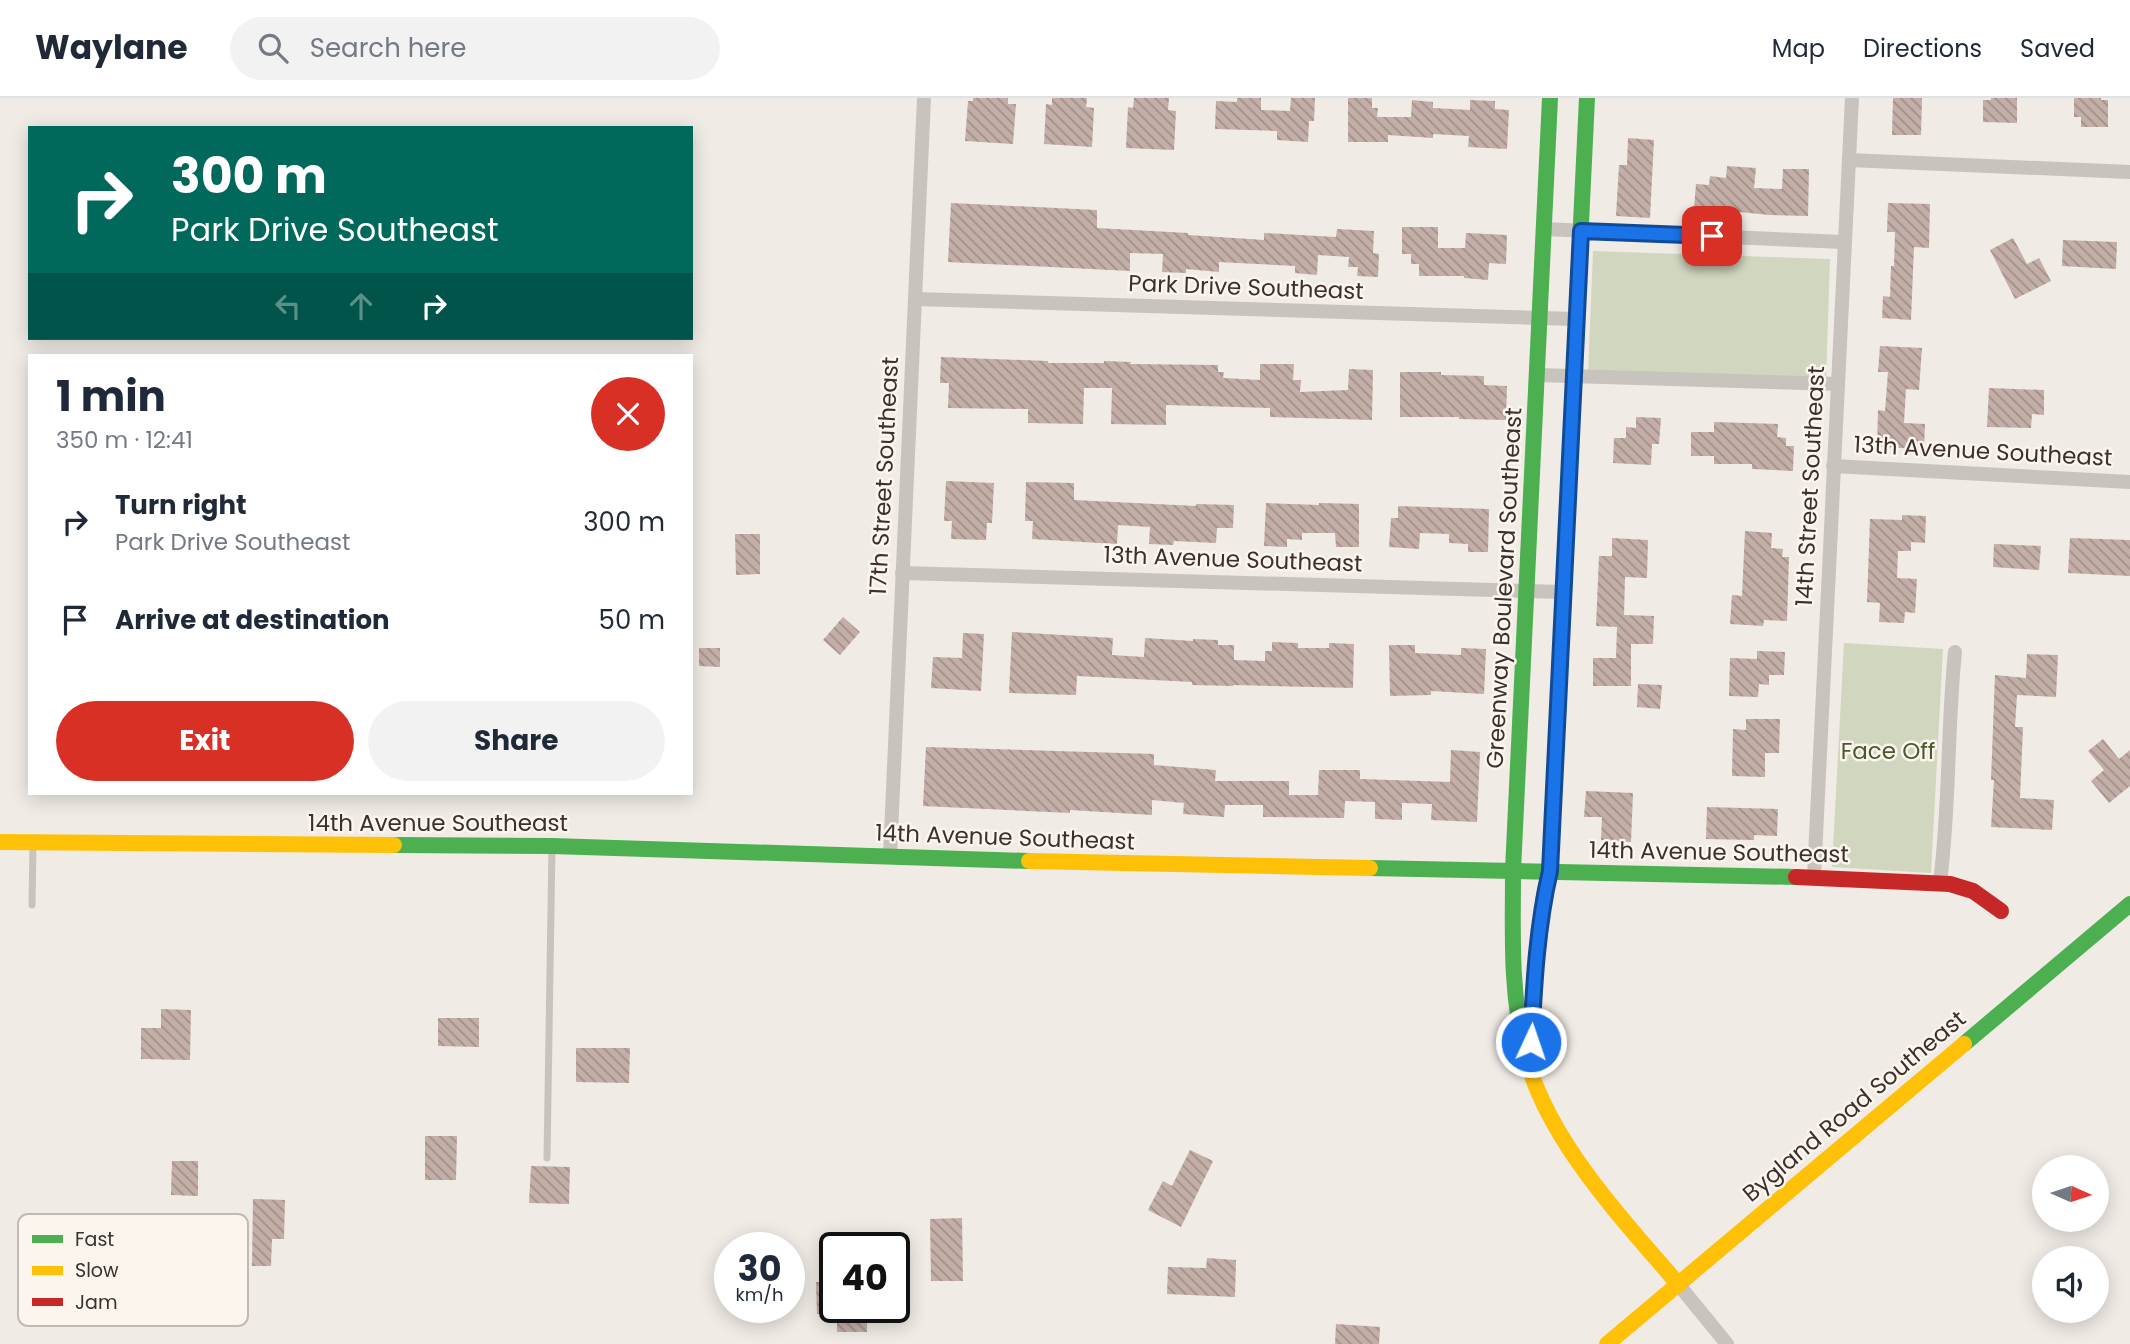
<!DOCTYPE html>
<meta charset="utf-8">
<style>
body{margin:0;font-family:Poppins,sans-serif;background:#f2f2f3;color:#1f2937;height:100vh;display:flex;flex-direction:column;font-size:26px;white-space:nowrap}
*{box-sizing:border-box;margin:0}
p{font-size:23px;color:#747a83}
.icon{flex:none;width:38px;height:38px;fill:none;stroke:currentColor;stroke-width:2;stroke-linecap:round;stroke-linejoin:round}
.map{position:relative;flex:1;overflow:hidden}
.sheet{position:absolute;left:28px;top:256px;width:665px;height:441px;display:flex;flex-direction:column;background:#fff;border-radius:0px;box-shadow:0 4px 18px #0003}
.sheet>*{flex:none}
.top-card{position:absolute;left:28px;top:28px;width:665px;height:214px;border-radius:0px;box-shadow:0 4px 18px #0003;background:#00695c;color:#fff;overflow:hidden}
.needle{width:46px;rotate:93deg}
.controls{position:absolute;left:2032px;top:1057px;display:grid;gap:14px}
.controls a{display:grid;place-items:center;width:77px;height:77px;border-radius:50%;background:#fff;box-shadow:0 4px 18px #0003;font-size:35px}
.speed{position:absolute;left:714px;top:1134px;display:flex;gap:14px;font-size:35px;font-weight:700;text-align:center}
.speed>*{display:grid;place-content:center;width:91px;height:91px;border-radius:50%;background:#fff;box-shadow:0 4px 18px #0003;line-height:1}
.speed small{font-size:18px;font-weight:400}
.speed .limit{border:4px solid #111;border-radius:10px;background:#fff;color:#111}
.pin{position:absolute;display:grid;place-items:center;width:60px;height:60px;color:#fff;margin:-30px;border-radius:14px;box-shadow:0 4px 10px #0006}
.me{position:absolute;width:77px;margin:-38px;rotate:3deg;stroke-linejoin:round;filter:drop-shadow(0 0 5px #0008)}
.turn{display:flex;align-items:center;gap:24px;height:147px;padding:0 28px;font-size:32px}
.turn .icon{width:91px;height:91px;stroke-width:2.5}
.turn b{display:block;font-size:49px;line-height:60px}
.lanes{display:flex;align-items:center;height:66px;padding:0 28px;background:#0003;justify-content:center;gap:35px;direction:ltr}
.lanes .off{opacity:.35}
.round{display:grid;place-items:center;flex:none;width:74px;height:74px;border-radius:37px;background:#f2f2f3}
.summary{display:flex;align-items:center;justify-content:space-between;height:119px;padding:0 28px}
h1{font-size:42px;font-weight:700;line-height:52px}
.primary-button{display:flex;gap:14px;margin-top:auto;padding:14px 28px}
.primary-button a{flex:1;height:80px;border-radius:42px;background:#d93025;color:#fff;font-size:28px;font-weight:700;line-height:80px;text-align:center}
.primary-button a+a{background:#f2f2f3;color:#1f2937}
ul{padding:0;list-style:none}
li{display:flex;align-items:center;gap:21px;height:98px;padding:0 28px}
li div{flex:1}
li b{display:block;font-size:26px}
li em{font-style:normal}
header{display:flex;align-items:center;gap:42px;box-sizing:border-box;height:98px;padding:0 35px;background:#fff;border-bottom:2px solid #e0e1e3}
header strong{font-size:33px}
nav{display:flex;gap:38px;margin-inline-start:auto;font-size:24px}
.search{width:490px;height:63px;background:#f2f2f3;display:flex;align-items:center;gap:18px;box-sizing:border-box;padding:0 24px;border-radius:38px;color:#747a83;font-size:26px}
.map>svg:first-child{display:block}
.green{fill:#d1d6bf}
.building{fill:url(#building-back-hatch)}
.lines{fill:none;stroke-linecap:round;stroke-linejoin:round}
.lane{stroke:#c9c3be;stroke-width:7}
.street{stroke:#c9c3be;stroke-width:14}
.fast{stroke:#4caf50;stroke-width:16}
.slow{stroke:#ffc107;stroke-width:16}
.jam{stroke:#c62828;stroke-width:16}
.route-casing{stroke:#114b97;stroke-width:18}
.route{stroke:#1a73e8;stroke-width:12}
.labels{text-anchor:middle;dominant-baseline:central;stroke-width:5;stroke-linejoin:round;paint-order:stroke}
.street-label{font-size:23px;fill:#3b302b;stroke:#fbf5ee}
.park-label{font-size:23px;fill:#4a5a2e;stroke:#fbf5ee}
.key{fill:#fbf5ee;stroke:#c1bab4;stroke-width:2}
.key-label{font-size:19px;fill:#3b302b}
</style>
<header>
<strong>Waylane</strong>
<div class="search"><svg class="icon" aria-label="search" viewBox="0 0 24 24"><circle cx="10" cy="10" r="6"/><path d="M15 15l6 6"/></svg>Search here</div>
<nav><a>Map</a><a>Directions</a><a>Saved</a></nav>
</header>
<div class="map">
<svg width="2130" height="1246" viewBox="0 0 2130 1246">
<defs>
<pattern id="building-back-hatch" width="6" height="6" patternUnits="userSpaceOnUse" patternTransform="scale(1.75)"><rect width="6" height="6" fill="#c3afa7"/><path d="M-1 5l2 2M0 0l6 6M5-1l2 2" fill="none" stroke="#a08f88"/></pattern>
</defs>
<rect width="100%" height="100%" fill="#f0ebe5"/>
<g class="green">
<path d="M1593,153L1830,161L1826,282L1588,277Z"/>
<path d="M1844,545L1943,551L1931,775L1832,769Z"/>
</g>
<g class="building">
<path d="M973,0H1008V6H1016L1013,46L965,43L968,3H973Z"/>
<path d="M1052,0H1087L1086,9L1094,10L1092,49L1044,46L1046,6L1052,7Z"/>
<path d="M1134,0H1169L1168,12L1176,13L1174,52L1126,50L1128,9L1133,10Z"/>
<path d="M1237,0H1261V12L1290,13L1291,0H1315L1314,23H1309L1308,44L1277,42V33L1215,31L1216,3L1237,4Z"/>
<path d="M1348,0H1372V10H1378L1377,19H1411L1412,2L1433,4V10L1470,12V2L1495,3V11L1509,12L1507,51L1468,49L1469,38L1433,36V40L1388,37V44H1348Z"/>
<path d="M1893,0H1922L1921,37H1892Z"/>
<path d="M1991,0H2017V25L1983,24V2H1991Z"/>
<path d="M2074,0H2101V2H2108V29H2081V19H2074Z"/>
<path d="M1628,40L1654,42L1650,120L1616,118L1619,67H1627Z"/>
<path d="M1727,68L1756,70L1754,90L1782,91L1783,71H1809L1808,118L1770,117L1729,113V118L1705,117L1706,111L1694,110L1696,86L1709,87L1710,78L1726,80Z"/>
<path d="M951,105L1097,112V130L1188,135V137L1264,142V135L1336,139L1337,131L1374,133L1373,155L1379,156L1378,179L1357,178L1358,169H1348L1349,159L1318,157L1317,177L1295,175V168L1219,164V174L1186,171V175L1162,174L1163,156L1130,155V173L948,164Z"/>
<path d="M1888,105L1930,106L1929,150L1914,149L1911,222L1882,220L1883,198L1890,199L1891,168H1894L1895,134H1887Z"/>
<path d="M1402,129H1438V150H1465L1466,135L1507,137L1506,166L1489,165L1488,182L1464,180V178H1419V166H1411V156H1402Z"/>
<path d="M2013,140L2027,166L2039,160L2051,183L2015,201L1990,152Z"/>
<path d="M2063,142L2117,144L2116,171L2062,168Z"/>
<path d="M1880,248L1922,250L1919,292L1906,291L1904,325L1925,326L1924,351L1877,349L1878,312L1885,313L1888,274H1878Z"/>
<path d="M941,259L1048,263V265H1104V263L1131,264L1130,266L1218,267V274H1224L1223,280L1260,282V266H1294L1293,282H1301L1300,294L1348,292L1349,271L1373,272L1372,322L1270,319V310L1166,307V327L1111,326L1112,290H1084L1083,326L1028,325V311L948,310L949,285H940Z"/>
<path d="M1400,274H1441V277L1484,278V287L1507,288L1506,322L1459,321V319H1400Z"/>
<path d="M1989,290L2044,292V317L2032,316L2031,330L1987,329Z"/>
<path d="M1636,319L1661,320L1659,346H1652L1651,367L1613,365L1614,340H1626V329L1636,330Z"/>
<path d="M1714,324L1778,326L1777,339L1786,340V348H1794L1793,373L1752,371V366H1714V358H1691V334H1714Z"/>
<path d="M946,383L994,385L992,425H987L986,442L951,441L952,423H944Z"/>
<path d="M1026,384L1074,385V402L1196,408V406L1234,407L1233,430H1217L1216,445L1174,443L1173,447L1149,446L1150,429L1118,427L1117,446L1032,441L1033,423H1025Z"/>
<path d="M1266,405L1319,407V405L1359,406V449H1336L1335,435H1302V442L1287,441V449L1264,448Z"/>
<path d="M1398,408L1489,411L1488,454H1468V446L1449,445V436L1420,435L1419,451L1389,449L1391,420H1398Z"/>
<path d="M1902,417L1926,418L1925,445L1911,444V453H1898L1897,480L1917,481L1915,515L1905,514L1904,525L1879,524L1880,505L1867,504L1870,421L1902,422Z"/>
<path d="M1745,433L1772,435L1771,450L1783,451L1782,459H1789L1787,523L1764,522L1763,528L1730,526L1732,497L1742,498Z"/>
<path d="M735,436H760V476L736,477Z"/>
<path d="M1612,440L1648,442L1647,480L1625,479L1624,517L1654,518L1653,546H1631V588H1593V560H1616L1617,529L1596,528L1599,458H1612Z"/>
<path d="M2070,440L2130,442V478L2068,475Z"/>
<path d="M1994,446L2041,448L2039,472L1993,469Z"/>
<path d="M843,519L860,534L840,557L823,542Z"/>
<path d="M1012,534L1113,540L1112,557L1144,559L1145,540L1193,543V541L1218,542V547H1234V562L1265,563V553H1272V544L1298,545V550H1329V545L1354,546L1353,590L1234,587L1233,588L1192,587V584L1077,578L1076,597L1009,595Z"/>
<path d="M963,535L984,536L981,593L931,590L933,559L962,560Z"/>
<path d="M1389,547H1415V555L1461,557V550L1486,551L1484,596L1431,593V597L1390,598Z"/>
<path d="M699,550H720V569L699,568Z"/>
<path d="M1757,553L1785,554L1784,577H1769V587L1759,586L1758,599L1729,598L1730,560L1757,561Z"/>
<path d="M2027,556L2058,557L2056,599L2017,597L2015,629H2023L2020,700L2054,702L2052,732L1991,729L1994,682H1991L1995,577L2026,580Z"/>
<path d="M1638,586L1662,587L1660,611L1637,609Z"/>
<path d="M1746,621H1780L1779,655H1765V679L1732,678L1733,631L1746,632Z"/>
<path d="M2103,641L2119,661L2130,652V688L2109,705L2091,683L2104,672L2088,653Z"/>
<path d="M926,649L1154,656V667L1216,672L1215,683H1289V697H1318L1319,672H1360V681L1450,684L1451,652L1480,654L1477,724L1431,722L1432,706L1402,705V722L1375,721V704L1345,703L1344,720L1263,719V707H1225L1224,719L1183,716L1184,705L1152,702V717L1070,712V715L923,708Z"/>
<path d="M1586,693L1633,695L1631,744L1601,742L1602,719H1584Z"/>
<path d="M1707,709L1778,711L1777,738L1754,737V742L1706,741Z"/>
<path d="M161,911L191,912L190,962L141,961V930H161Z"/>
<path d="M438,920H479V949L438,948Z"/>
<path d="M576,950H630L629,985L576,984Z"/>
<path d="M425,1038H457L456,1082H425Z"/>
<path d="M1190,1052L1213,1063L1181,1129L1148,1112L1163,1083L1172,1088Z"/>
<path d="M172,1063H198V1098L171,1097Z"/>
<path d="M531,1068L570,1069L569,1106L529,1105Z"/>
<path d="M253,1101L285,1102L284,1141H272L271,1168H252Z"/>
<path d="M962,1120L963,1183H931L930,1121Z"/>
<path d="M1207,1160L1236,1162L1235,1199L1167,1196L1168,1169L1206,1170Z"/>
<path d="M816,1184H835V1216H817Z"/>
<rect x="837" y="1209" width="30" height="25"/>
<path d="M1336,1226L1380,1229L1379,1246H1335Z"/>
</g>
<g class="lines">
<g class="lane">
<path d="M32,807L33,746"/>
<path d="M547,1060L552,748"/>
</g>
<g class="street">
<path d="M1849,62L2130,74"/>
<path d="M1543,131L1844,144"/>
<path d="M915,201L1576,221"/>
<path d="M1537,277L1838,286"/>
<path d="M1833,368L2130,384"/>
<path d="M902,475L1563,494"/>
<path d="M890,758L924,0"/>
<path d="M1814,779L1852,0"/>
<path d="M1940,784C1950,708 1947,630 1955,554"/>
<path d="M1678,1186L1727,1246"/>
</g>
<g class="fast">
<path d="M1555,668L1587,0"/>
<path d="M394,747L552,748L1029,763"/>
<path d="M1370,770L1796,779"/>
<path d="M1964,946L2130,806"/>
<path d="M1524,950C1510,889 1513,834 1513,772L1550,0"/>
</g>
<g class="slow">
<path d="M0,744L394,747"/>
<path d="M1029,763L1370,770"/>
<path d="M1524,950C1543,1038 1621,1119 1678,1186"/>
<path d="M1607,1246L1964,946"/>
</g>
<g class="jam">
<path d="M1796,779L1950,786L1973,793L2001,813"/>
<path d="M1531,947L1535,874L1544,798L1550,773L1555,668"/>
</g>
</g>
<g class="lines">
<defs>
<path id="route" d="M1531,944C1534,887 1537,828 1550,773L1581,133L1712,138"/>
</defs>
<use href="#route" class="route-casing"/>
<use href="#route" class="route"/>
</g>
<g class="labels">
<g class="street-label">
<text transform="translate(1246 189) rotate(2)">Park Drive Southeast</text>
<text transform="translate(1983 353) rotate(3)">13th Avenue Southeast</text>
<text transform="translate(884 378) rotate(-87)">17th Street Southeast</text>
<text transform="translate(1810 388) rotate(-87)">14th Street Southeast</text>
<text transform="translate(1233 461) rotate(2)">13th Avenue Southeast</text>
<text transform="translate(1504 490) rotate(-87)">Greenway Boulevard Southeast</text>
<text x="438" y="725">14th Avenue Southeast</text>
<text transform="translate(1005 739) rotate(2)">14th Avenue Southeast</text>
<text transform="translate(1719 754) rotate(1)">14th Avenue Southeast</text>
<text transform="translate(1854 1008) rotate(-40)">Bygland Road Southeast</text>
</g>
<g class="park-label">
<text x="1888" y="653">Face Off</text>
</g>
</g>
<rect x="18" y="1116" width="230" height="112" rx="10" class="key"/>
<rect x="32" y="1137" width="31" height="8" fill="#4caf50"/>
<rect x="32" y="1168" width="31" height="9" fill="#ffc107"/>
<rect x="32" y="1200" width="31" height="8" fill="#c62828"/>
<g class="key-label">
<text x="75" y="1148">Fast</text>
<text x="75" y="1179">Slow</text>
<text x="75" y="1211">Jam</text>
</g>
</svg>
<div class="controls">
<a><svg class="needle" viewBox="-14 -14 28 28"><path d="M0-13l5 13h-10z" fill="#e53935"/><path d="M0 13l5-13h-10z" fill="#747a83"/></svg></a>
<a><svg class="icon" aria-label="sound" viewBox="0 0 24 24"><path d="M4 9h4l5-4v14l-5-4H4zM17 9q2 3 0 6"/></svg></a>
</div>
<div class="speed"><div>30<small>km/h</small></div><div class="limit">40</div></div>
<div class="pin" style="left:1712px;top:138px;background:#d93025"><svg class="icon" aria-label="arrive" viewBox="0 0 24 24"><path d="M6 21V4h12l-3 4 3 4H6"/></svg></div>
<svg class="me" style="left:1531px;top:944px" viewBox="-20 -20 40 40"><circle r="17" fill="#1a73e8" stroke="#fff" stroke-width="3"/><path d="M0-11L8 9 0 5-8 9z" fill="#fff"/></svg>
<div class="top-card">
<div class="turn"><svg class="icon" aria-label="right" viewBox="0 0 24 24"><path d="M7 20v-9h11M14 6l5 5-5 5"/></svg><div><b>300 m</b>Park Drive Southeast</div></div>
<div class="lanes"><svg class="icon off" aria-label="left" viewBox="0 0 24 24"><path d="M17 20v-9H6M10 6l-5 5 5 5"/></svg><svg class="icon off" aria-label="ahead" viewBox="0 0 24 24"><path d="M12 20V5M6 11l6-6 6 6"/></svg><svg class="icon" aria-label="right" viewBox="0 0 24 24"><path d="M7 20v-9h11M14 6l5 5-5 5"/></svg></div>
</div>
<section class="sheet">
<div class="summary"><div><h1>1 min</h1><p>350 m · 12:41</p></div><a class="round" style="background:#d93025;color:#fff"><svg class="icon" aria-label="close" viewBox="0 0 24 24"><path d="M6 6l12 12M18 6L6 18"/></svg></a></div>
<ul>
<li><svg class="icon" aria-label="right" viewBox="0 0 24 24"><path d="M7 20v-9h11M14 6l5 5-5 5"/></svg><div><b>Turn right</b><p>Park Drive Southeast</p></div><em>300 m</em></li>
<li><svg class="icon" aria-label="arrive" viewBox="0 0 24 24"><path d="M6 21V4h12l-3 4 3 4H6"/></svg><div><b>Arrive at destination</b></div><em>50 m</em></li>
</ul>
<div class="primary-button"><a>Exit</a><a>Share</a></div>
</section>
</div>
